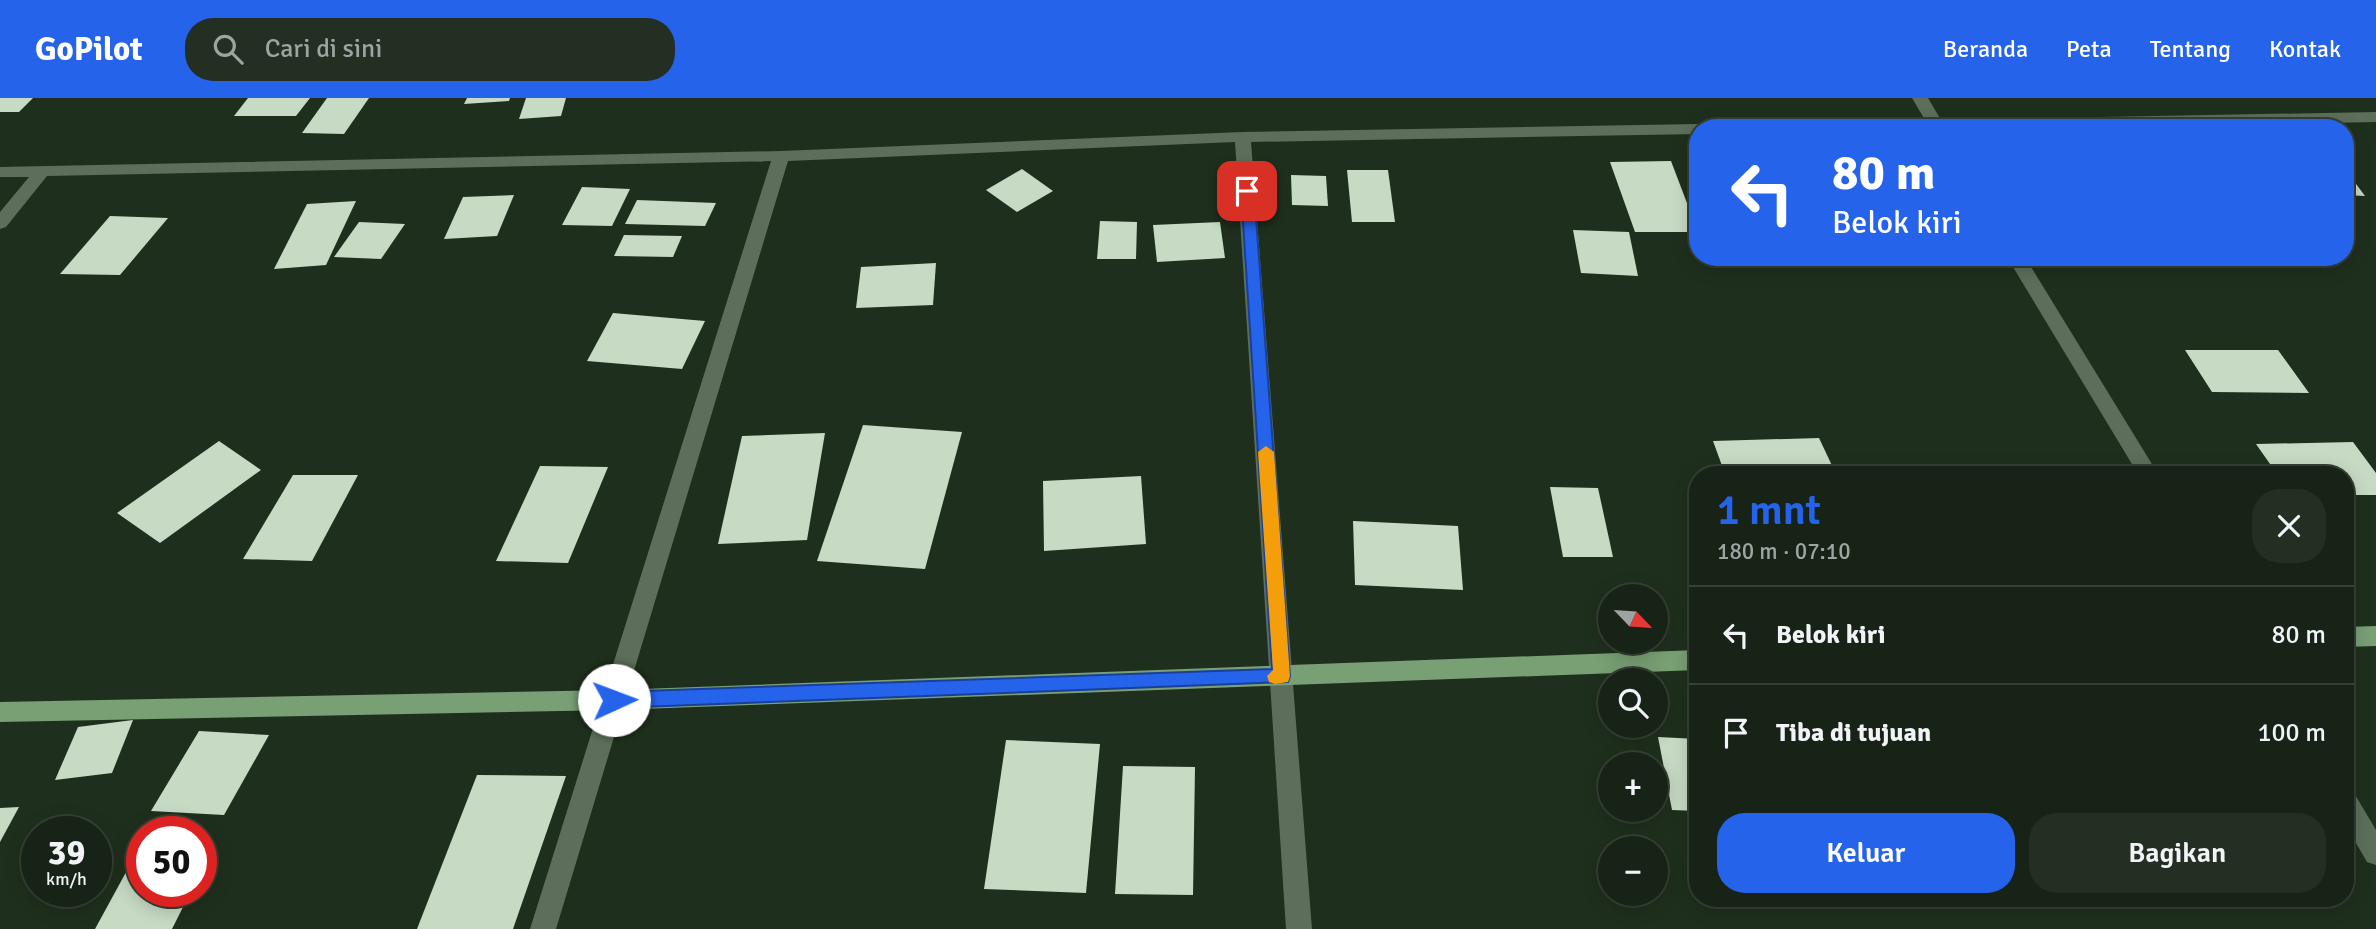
<!DOCTYPE html>
<html lang="id">
<meta charset="utf-8">
<style>
body{margin:0;font-family:Signika,sans-serif;background:#242f23;color:#f1f3f6;height:100vh;display:flex;flex-direction:column;font-size:26px;white-space:nowrap}
*{box-sizing:border-box;margin:0}
p{font-size:23px;color:#9ea4a1}
.icon{flex:none;width:38px;height:38px;fill:none;stroke:currentColor;stroke-width:2;stroke-linecap:round;stroke-linejoin:round}
.map{position:relative;flex:1;overflow:hidden}
.side{position:absolute;left:1689px;top:368px;width:665px;height:441px;display:flex;flex-direction:column;background:#172316;border-radius:28px;box-shadow:0 4px 18px #0003,0 0 0 2px #364035}
.side>*{flex:none}
.top-card{position:absolute;left:1689px;top:21px;width:665px;height:147px;border-radius:28px;box-shadow:0 4px 18px #0003,0 0 0 2px #364035;background:#2563eb;color:#fff;overflow:hidden}
.needle{width:46px;rotate:115deg}
.tools{position:absolute;left:1598px;top:486px;display:grid;gap:14px}
.tools a{display:grid;place-items:center;width:70px;height:70px;border-radius:50%;background:#172316;box-shadow:0 4px 18px #0003,0 0 0 2px #364035;font-size:35px}
.speed{position:absolute;left:21px;top:718px;display:flex;gap:14px;font-size:35px;font-weight:700;text-align:center}
.speed>*{display:grid;place-content:center;width:91px;height:91px;border-radius:50%;background:#172316;box-shadow:0 4px 18px #0003,0 0 0 2px #364035;line-height:1}
.speed small{font-size:18px;font-weight:400}
.speed .limit{border:10px solid #d22;background:#fff;color:#111}
.pin{position:absolute;display:grid;place-items:center;width:60px;height:60px;color:#fff;margin:-30px;border-radius:14px;box-shadow:0 4px 10px #0006}
.me{position:absolute;width:77px;margin:-38px;rotate:88deg;stroke-linejoin:round;filter:drop-shadow(0 0 5px #0008)}
.turn{display:flex;align-items:center;gap:24px;height:147px;padding:0 28px;font-size:32px}
.turn .icon{width:91px;height:91px;stroke-width:2.5}
.turn b{display:block;font-size:49px;line-height:60px}
.round{display:grid;place-items:center;flex:none;width:74px;height:74px;border-radius:28px;background:#242f23}
.head{display:flex;align-items:center;justify-content:space-between;height:119px;padding:0 28px}
h1{font-size:42px;font-weight:600;line-height:52px;color:#2563eb}
.button{display:flex;gap:14px;margin-top:auto;padding:14px 28px}
.button a{flex:1;height:80px;border-radius:28px;background:#2563eb;color:#fff;font-size:28px;font-weight:600;line-height:80px;text-align:center}
.button a+a{background:#242f23;color:#f1f3f6}
ul{padding:0;list-style:none}
li{display:flex;align-items:center;gap:21px;height:98px;padding:0 28px;border-top:2px solid #364035}
li div{flex:1}
li b{display:block;font-size:26px}
li em{font-style:normal}
header{display:flex;align-items:center;gap:42px;box-sizing:border-box;height:98px;padding:0 35px;background:#2563eb;color:#fff}
header strong{font-size:33px}
nav{display:flex;gap:38px;margin-inline-start:auto;font-size:24px}
.search{width:490px;height:63px;background:#242f23;display:flex;align-items:center;gap:18px;box-sizing:border-box;padding:0 24px;border-radius:28px;color:#9ea4a1;font-size:26px}
.map>svg:first-child{display:block}
.building{fill:#c7dac4}
.lines{fill:none;stroke-linecap:round;stroke-linejoin:round}
.minor{fill:#5d6f5b;fill-rule:evenodd}
.major{fill:#799f74;fill-rule:evenodd}
.route{fill:#2563eb;stroke:#184099;stroke-width:2}
.slow{fill:#f59e0b}
</style>
<header>
<strong>GoPilot</strong>
<div class="search"><svg class="icon" aria-label="search" viewBox="0 0 24 24"><circle cx="10" cy="10" r="6"/><path d="M15 15l6 6"/></svg>Cari di sini</div>
<nav><a>Beranda</a><a>Peta</a><a>Tentang</a><a>Kontak</a></nav>
</header>
<div class="map">
<svg width="2376" height="831" viewBox="0 0 2376 831">
<rect width="100%" height="100%" fill="#1f2f1d"/>
<g class="building">
<path d="M0,0H33L19,14H0Z"/>
<path d="M248,0H310L296,18H234Z"/>
<path d="M327,0H369L344,36L302,35Z"/>
<path d="M467,0H510L509,3L464,6Z"/>
<path d="M526,0H566L561,18L519,21Z"/>
<path d="M1671,63L1698,134H1635L1610,64Z"/>
<path d="M1022,71L1053,93L1017,114L986,92Z"/>
<path d="M2345,71L2365,98L2345,97Z"/>
<path d="M1347,72H1388L1395,124H1352Z"/>
<path d="M1291,77L1326,78L1328,108L1292,107Z"/>
<path d="M582,89L630,91L612,128L562,127Z"/>
<path d="M514,97L497,138L444,141L463,99Z"/>
<path d="M637,102L716,105L705,128L625,126Z"/>
<path d="M356,103L326,167L274,171L307,106Z"/>
<path d="M110,118L168,120L120,177L60,176Z"/>
<path d="M1100,123L1137,124L1136,161H1097Z"/>
<path d="M359,124L405,126L381,161L334,159Z"/>
<path d="M1220,124L1225,160L1157,164L1153,127Z"/>
<path d="M1573,132L1629,134L1638,178L1581,175Z"/>
<path d="M624,137L682,138L673,159L614,158Z"/>
<path d="M936,165L933,207L856,210L861,169Z"/>
<path d="M613,215L705,223L682,271L587,263Z"/>
<path d="M2185,252H2278L2309,295L2212,294Z"/>
<path d="M863,327L962,334L925,471L817,463Z"/>
<path d="M825,335L807,442L718,446L742,338Z"/>
<path d="M1819,340L1836,376H1725L1713,343Z"/>
<path d="M219,343L261,372L160,445L117,415Z"/>
<path d="M2353,344L2376,375V397H2345V376H2277L2256,346Z"/>
<path d="M540,368L608,369L568,465L496,463Z"/>
<path d="M2023,369L2027,376H1933L1931,373Z"/>
<path d="M293,377H358L312,463L243,461Z"/>
<path d="M1141,378L1146,446L1044,453L1043,383Z"/>
<path d="M1550,389L1598,390L1613,459H1563Z"/>
<path d="M1353,423L1458,428L1463,492L1355,487Z"/>
<path d="M133,622L112,675L55,682L78,629Z"/>
<path d="M199,633L269,637L224,717L151,713Z"/>
<path d="M1658,639L1698,641V713L1672,712Z"/>
<path d="M1006,642L1100,646L1086,795L984,791Z"/>
<path d="M1123,668L1195,669L1193,797L1115,796Z"/>
<path d="M477,677L566,678L513,831H417Z"/>
<path d="M19,709L0,744V710Z"/>
<path d="M137,754H142V793H191L172,831H95Z"/>
</g>
<g class="lines">
<g class="minor">
<path d="M1912,0H1928L1941,22L2376,14V24L2055,30H1772L1780,25L1925,22Z"/>
<path d="M1698,26L1705,30H1698V36L1251,44L1312,831H1286L1235,44L788,63L556,831H530L771,63L47,78L6,129L0,131V114L29,79H0V69L781,53L1243,34Z"/>
<path d="M2007,159H2025L2158,376H2138Z"/>
<path d="M2345,692L2354,695L2376,732V767L2367,764L2345,726Z"/>
</g>
<g class="major">
<path d="M2376,528V548L2345,549V529Z"/>
<path d="M1698,552V572L614,612L0,624V604L614,592Z"/>
</g>
</g>
<path class="route" d="M1247,89L1254,93L1290,578L1288,584L614,610L608,607L605,602L608,596L614,594L1272,571L1241,93Z"/>
<path class="slow" d="M1266,348L1274,354L1290,578L1288,584L1275,586L1269,584L1267,578L1273,572L1258,354Z"/>
</svg>
<div class="tools">
<a><svg class="needle" viewBox="-14 -14 28 28"><path d="M0-13l5 13h-10z" fill="#e53935"/><path d="M0 13l5-13h-10z" fill="#9ea4a1"/></svg></a>
<a><svg class="icon" aria-label="search" viewBox="0 0 24 24"><circle cx="10" cy="10" r="6"/><path d="M15 15l6 6"/></svg></a>
<a>+</a>
<a>−</a>
</div>
<div class="speed"><div>39<small>km/h</small></div><div class="limit">50</div></div>
<div class="pin" style="left:1247px;top:93px;background:#d93025"><svg class="icon" aria-label="arrive" viewBox="0 0 24 24"><path d="M6 21V4h12l-3 4 3 4H6"/></svg></div>
<svg class="me" style="left:614px;top:602px" viewBox="-20 -20 40 40"><circle r="19" fill="#fff"/><path d="M0-13L10 11 0 6-10 11z" fill="#2563eb"/></svg>
<div class="top-card">
<div class="turn"><svg class="icon" aria-label="left" viewBox="0 0 24 24"><path d="M17 20v-9H6M10 6l-5 5 5 5"/></svg><div><b>80 m</b>Belok kiri</div></div>
</div>
<section class="side">
<div class="head"><div><h1>1 mnt</h1><p>180 m · 07:10</p></div><a class="round"><svg class="icon" aria-label="close" viewBox="0 0 24 24"><path d="M6 6l12 12M18 6L6 18"/></svg></a></div>
<ul>
<li><svg class="icon" aria-label="left" viewBox="0 0 24 24"><path d="M17 20v-9H6M10 6l-5 5 5 5"/></svg><div><b>Belok kiri</b></div><em>80 m</em></li>
<li><svg class="icon" aria-label="arrive" viewBox="0 0 24 24"><path d="M6 21V4h12l-3 4 3 4H6"/></svg><div><b>Tiba di tujuan</b></div><em>100 m</em></li>
</ul>
<div class="button"><a>Keluar</a><a>Bagikan</a></div>
</section>
</div>
